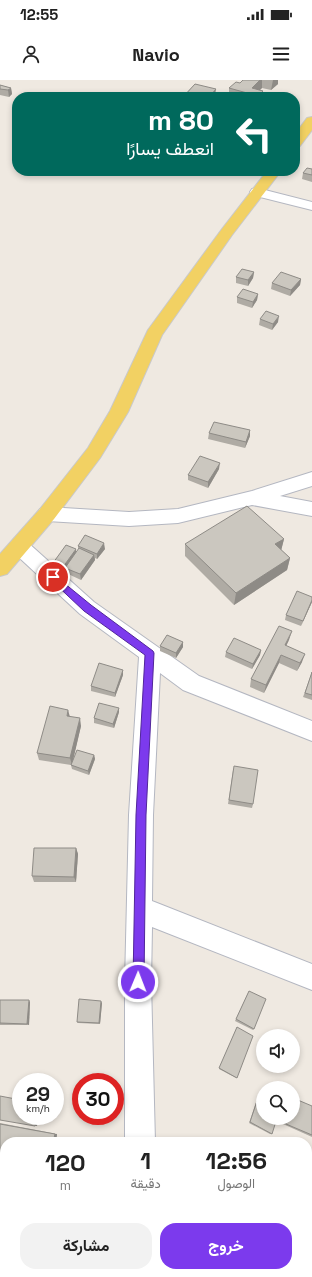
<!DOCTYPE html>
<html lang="ar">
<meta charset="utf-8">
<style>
body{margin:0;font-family:"Space Grotesk",Vazirmatn,sans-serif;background:#f2f2f2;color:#222;direction:rtl;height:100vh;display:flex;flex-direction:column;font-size:15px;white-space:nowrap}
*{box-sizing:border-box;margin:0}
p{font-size:13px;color:#767676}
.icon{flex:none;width:22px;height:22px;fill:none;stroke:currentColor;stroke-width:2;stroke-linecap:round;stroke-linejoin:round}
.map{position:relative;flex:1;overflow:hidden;direction:ltr}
.sheet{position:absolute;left:0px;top:1057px;width:312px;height:140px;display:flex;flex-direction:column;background:#fff;border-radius:16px 16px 0 0;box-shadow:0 2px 6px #0003;direction:rtl}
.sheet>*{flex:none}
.guide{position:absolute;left:12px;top:12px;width:288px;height:84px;border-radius:16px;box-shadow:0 2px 6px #0003;direction:rtl;background:#00695c;color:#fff;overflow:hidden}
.controls{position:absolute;left:256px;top:949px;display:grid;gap:8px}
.controls a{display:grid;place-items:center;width:44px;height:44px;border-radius:50%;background:#fff;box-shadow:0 2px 6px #0003;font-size:20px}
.speed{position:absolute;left:12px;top:993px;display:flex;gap:8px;font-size:20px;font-weight:700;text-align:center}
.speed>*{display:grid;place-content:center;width:52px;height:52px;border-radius:50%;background:#fff;box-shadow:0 2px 6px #0003;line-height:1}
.speed small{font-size:10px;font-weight:400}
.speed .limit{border:6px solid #d22;background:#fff;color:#111}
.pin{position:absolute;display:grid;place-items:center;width:34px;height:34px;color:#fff;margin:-17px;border:2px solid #fff;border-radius:50%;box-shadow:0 1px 4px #0007}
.me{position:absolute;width:44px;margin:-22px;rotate:1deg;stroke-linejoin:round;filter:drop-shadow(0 0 3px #0008)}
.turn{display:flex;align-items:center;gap:14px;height:84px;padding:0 20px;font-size:18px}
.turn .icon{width:52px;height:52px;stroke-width:2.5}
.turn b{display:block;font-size:28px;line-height:34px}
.eta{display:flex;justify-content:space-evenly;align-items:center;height:68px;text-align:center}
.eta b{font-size:24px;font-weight:700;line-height:28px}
.button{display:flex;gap:8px;margin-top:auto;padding:8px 20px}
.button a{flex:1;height:46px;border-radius:16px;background:#7c3aed;color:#fff;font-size:16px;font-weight:700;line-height:46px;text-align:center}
.button a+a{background:#f2f2f2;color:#222}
.status{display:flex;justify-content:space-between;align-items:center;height:28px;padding:0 20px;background:#fff;direction:ltr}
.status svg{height:11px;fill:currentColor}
header{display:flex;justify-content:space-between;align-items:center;height:52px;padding:0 20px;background:#fff;font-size:18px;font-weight:700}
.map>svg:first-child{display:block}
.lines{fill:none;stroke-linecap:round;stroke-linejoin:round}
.minor-casing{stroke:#b4b7c1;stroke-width:2}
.major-casing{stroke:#c9c9c9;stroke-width:2}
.minor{fill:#fff;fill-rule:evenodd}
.major{fill:#f2d163;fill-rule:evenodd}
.wall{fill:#afaba4}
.shaded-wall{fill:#8e8b86}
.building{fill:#cbc7bf;stroke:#8e8b86}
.route{fill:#7c3aed;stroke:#51269a}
</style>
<div class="status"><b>12:55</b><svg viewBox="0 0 49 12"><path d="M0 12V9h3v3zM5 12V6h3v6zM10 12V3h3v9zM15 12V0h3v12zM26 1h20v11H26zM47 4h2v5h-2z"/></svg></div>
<header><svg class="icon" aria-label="menu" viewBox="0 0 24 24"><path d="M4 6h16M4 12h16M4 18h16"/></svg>Navio<svg class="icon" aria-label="person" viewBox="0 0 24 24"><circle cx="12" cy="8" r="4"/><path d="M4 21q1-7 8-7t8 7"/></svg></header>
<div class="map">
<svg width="312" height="1197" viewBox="0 0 312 1197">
<rect width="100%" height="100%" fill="#efe9e1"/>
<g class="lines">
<defs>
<g id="minor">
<path d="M257,108L312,122V130L252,115L250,112L252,109Z"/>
<path d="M312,392V406L280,416L312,422V436L252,425L178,443L129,446L47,441L40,439L37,434L40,429L47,427L129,432L178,429L252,411Z"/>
<path d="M19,458L26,461L94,522L199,596L312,641V661L183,610L160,593L153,735L152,821L312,884V910L152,847L151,902L155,1062H125V902L129,735L139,577L80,534L12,471L9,466L12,461Z"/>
<rect x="127" y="1192" width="32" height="5"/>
</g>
<g id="major">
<path d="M312,37V50L300,66L295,67V54L307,38Z"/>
<path d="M267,91H281L232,155L162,255L128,332L100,378L54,439L7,494L0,496V474L40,429L88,368L110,331L148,250L222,149Z"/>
</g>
</defs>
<use href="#minor" class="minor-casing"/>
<use href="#major" class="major-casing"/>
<use href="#minor" class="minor"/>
<use href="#major" class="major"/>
</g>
<g class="wall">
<path d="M243,0H278V4L271,10L262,8L259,10L263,11L262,17H229V8L240,3Z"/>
<path d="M195,4L215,15L214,17H183Z"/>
<path d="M0,5L11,8L12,14L9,17L0,15Z"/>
<path d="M312,89V102L302,99L303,93Z"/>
<path d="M254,192L253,198L248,206L236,203V197Z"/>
<path d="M301,199L300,205L290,216L271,209L272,203Z"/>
<path d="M258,214L257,220L252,228L237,223V217Z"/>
<path d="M260,239L278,242L272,250L259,245Z"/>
<path d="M209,353L250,356L245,368L208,359Z"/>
<path d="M219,389L208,408L188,400V395Z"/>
<path d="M284,459L281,470L290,478L287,490L234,525L185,476V464Z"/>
<path d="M78,466L105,469L97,479L95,478V480L81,500L66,493V491L64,493L54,489L53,483L76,473L78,470Z"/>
<path d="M312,522L301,546L285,540L286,535Z"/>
<path d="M289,560L286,566L302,582L297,591L279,583L264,613L250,607L251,599Z"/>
<path d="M183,562V567L176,578L160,571V566Z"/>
<path d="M261,570L260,575L252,589L225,577L226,572Z"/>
<path d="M312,592V620L303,617Z"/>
<path d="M123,595L115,617L91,611V606Z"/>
<path d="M119,632L114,648L94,643V638Z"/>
<path d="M70,636L81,646L73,679L94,675L95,679L89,695L72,689L71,685L39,680L37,673Z"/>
<path d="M233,690L253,724L252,728L228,724Z"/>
<path d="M76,768L78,774L76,802H34L32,796Z"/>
<path d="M249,911L254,949L253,950L235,941Z"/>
<path d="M0,920L30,922L29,945H0Z"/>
<path d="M102,923L100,944L78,943L77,942Z"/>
<path d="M237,947V998H236L219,989Z"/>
<path d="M257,1021L272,1054H270L249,1043L256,1022Z"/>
<path d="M312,1026V1057L283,1044L284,1038H293Z"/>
<path d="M0,1043L57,1054L56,1062H5L0,1073Z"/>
</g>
<g class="shaded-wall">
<path d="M260,0H262V8L255,15L252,8Z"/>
<path d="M273,0H278V4L271,10Z"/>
<path d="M11,8L12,14L9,17L8,10Z"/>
<path d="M216,9L215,15L214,17H209Z"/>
<path d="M263,11L262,17H258V16Z"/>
<path d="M254,192L253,198L248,206V200Z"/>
<path d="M301,199L300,205L290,216L291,210Z"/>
<path d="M258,214L257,220L252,228L253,222Z"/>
<path d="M279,236L278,242L272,250L273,244Z"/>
<path d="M250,350V356L245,368L246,362Z"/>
<path d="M220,383L219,389L208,408V402Z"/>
<path d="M284,459L281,471L275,464Z"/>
<path d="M104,463L105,469L97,479V474Z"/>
<path d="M76,469V474L65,488L66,491L64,493L63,487Z"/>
<path d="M94,475L95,480L81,500L80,494Z"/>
<path d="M290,478L287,490L234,525L236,513Z"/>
<path d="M312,520V522L301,546L303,541Z"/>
<path d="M292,551L289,560L282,574L285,565Z"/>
<path d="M183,562V567L176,578V573Z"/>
<path d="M261,570L260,575L252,589L253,584Z"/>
<path d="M305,574L302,582L297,591L300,583Z"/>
<path d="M281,575L279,583L264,613L266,605Z"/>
<path d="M123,590V595L115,617V613Z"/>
<path d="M119,628V632L114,648L113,644Z"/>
<path d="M68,630L70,637L67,636Z"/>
<path d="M80,638L81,646L72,685L70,678Z"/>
<path d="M94,675L95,679L89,695L88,691Z"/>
<path d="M76,768L78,774L76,802L74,797Z"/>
<path d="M29,920L30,922L29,945L27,944Z"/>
<path d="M101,921L102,923L100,944L99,943Z"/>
<path d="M37,1036H39L37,1046H35Z"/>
<path d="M55,1054H57L56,1062H53Z"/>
</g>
<g class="building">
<path d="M243,0H260L252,8L263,11L258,16L229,8L236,2L240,3Z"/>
<path d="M195,4L216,9L209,17L196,14L193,17H183Z"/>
<path d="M0,5L11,8L8,10L0,9Z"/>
<path d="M307,88L312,89V95L303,93Z"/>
<path d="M242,189L254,192L248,200L236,197Z"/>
<path d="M281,192L301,199L291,210L272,203Z"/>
<path d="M243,209L258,214L253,222L237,217Z"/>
<path d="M266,231L279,236L273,244L260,239Z"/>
<path d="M214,342L250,350L246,362L209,353Z"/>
<path d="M200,376L220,383L208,402L188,395Z"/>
<path d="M247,426L284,459L275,464L290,478L236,513L185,464Z"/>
<path d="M85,455L104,463L97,474L78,466Z"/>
<path d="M66,465L76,469L63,487L53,483Z"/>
<path d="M79,468L94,475L80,494L65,488Z"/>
<path d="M297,511L312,517V520L303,541L286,535Z"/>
<path d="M279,546L292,551L285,565L305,574L300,583L281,575L266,605L251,599Z"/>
<path d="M167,555L183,562L176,573L160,566Z"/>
<path d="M234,558L261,570L253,584L226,572Z"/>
<path d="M99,583L123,590L115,613L91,606Z"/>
<path d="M312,592V615L305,613Z"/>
<path d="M99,623L119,628L113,644L94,638Z"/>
<path d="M50,626L68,630L67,636L80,638L70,678L37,673Z"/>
<path d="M77,670L94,675L88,691L71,685Z"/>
<path d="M234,686L258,690L253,724L229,720Z"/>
<path d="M34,768H76L74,797L32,796Z"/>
<path d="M249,911L266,919L254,949L236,939Z"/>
<path d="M79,919L101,921L99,943L77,942Z"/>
<path d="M0,920H29L27,944L0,943Z"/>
<path d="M237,947L253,956L237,998L219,988Z"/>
<path d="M0,1016L21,1020V1036H37L35,1046L0,1040Z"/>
<path d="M293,1018L312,1026V1055L286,1044L287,1038H293Z"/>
<path d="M257,1021L263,1024V1038H277L272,1054L250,1042Z"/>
<path d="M0,1044L55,1054L53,1062H5V1074L0,1073Z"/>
</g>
<path class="route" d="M53,494L91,525L153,571L154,573L146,735L144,902L142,906L138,908L134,906L133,902L136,735L145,575L84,531L50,499L49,497Z"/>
</svg>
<div class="controls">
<a><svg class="icon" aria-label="sound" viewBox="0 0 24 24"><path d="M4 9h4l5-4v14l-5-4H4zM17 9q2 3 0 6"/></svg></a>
<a><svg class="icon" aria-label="search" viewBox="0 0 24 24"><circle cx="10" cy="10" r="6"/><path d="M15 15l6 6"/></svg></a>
</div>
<div class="speed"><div>29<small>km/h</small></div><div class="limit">30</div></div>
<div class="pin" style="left:53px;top:497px;background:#d93025"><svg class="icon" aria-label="arrive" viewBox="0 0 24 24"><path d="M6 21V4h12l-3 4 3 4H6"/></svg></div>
<svg class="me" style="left:138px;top:902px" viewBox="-20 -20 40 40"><circle r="17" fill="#7c3aed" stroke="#fff" stroke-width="3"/><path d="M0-11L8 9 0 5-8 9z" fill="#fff"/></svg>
<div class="guide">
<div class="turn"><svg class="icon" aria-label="left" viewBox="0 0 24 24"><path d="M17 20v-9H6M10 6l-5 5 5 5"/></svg><div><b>80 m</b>انعطف يسارًا</div></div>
</div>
<section class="sheet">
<div class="eta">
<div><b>12:56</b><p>الوصول</p></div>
<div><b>1</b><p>دقيقة</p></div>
<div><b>120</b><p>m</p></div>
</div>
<div class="button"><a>خروج</a><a>مشاركة</a></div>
</section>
</div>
